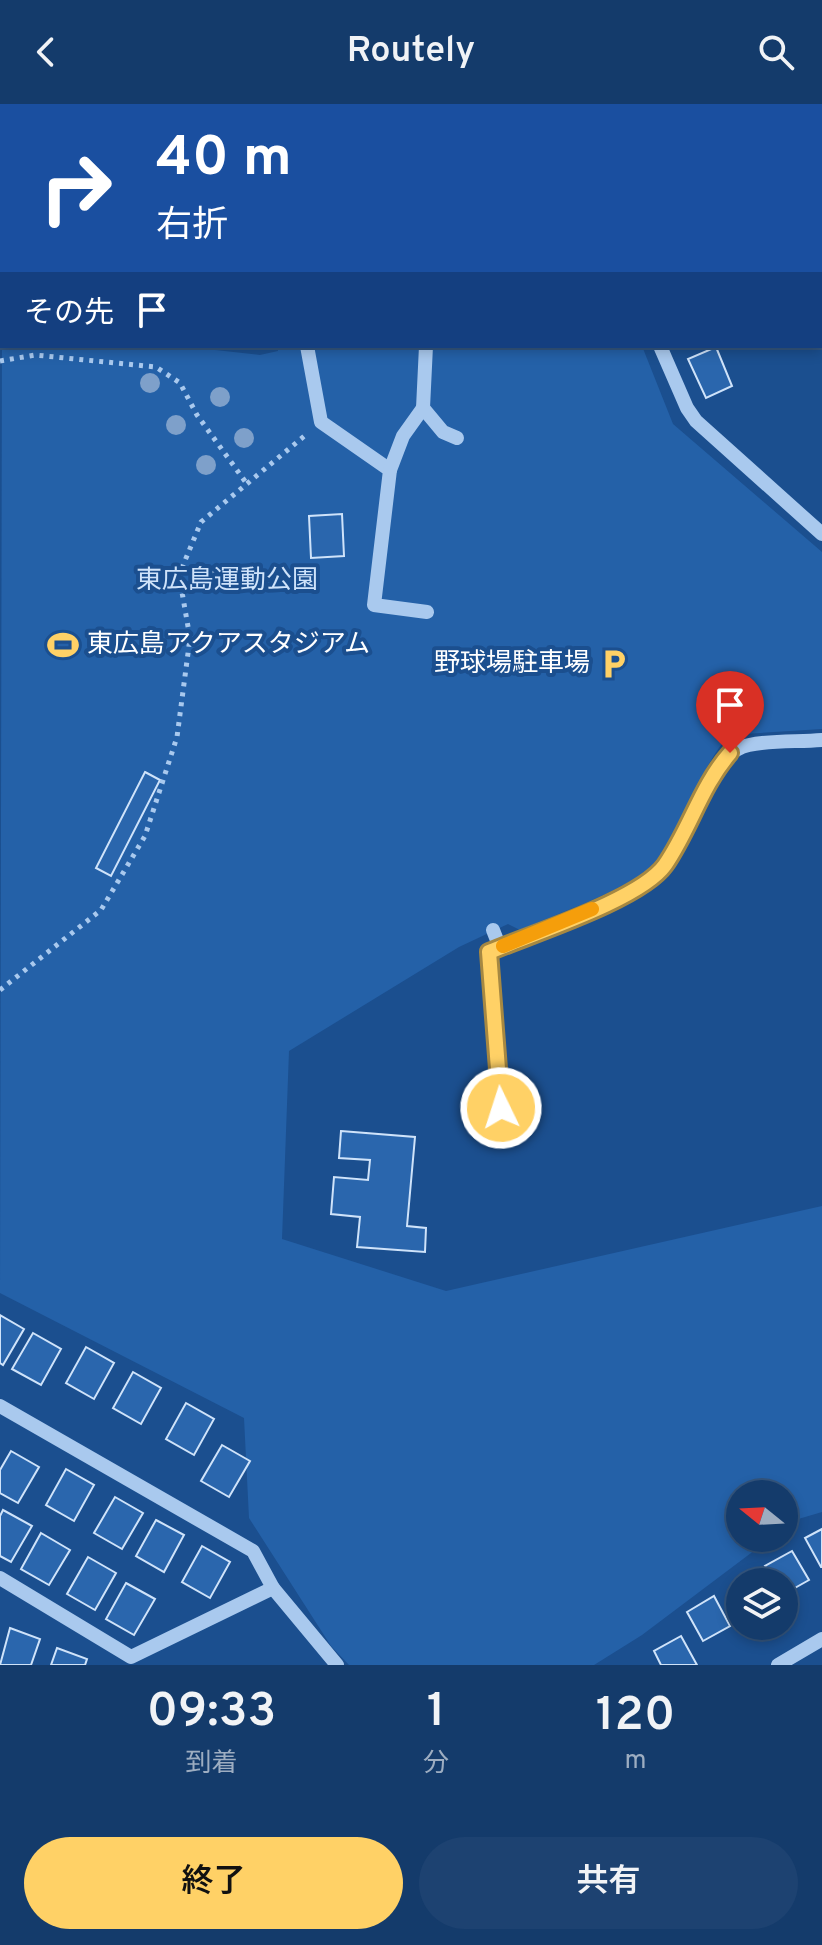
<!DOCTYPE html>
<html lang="ja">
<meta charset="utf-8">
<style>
body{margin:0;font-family:Overpass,"Noto Sans JP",sans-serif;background:#1d4271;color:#f1f3f6;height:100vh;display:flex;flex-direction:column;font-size:30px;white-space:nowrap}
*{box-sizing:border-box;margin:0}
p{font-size:26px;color:#9dadc1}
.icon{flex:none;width:44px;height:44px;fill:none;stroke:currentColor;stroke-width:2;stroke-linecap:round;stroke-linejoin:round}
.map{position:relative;height:1561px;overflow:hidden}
.details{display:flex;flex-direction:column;background:#143b6b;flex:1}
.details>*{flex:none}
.hud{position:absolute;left:0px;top:0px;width:822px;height:244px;box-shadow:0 4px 12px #0003,0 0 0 2px #33557e;background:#1a4fa0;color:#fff;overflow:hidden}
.needle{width:52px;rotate:288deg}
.controls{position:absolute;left:726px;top:1376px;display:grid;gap:16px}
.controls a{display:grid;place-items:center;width:72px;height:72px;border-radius:50%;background:#143b6b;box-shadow:0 4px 12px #0003,0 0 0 2px #33557e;font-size:40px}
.pin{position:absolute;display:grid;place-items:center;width:68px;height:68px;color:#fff;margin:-82px -34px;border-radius:50% 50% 50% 0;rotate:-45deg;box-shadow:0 0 8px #0007}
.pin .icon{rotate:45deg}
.me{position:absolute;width:88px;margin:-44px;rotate:356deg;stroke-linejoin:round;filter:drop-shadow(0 0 6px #0008)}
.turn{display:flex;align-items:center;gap:28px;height:168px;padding:0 24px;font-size:36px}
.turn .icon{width:104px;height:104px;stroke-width:2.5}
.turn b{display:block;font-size:56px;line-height:68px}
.then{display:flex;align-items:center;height:76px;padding:0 24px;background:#0003;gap:16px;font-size:30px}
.eta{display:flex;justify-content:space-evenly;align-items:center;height:136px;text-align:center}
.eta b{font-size:48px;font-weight:600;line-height:56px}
.cta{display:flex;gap:16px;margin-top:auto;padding:16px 24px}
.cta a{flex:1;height:92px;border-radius:48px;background:#ffd166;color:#111;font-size:32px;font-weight:600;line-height:92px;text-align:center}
.cta a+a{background:#1d4271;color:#f1f3f6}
header{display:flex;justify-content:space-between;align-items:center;height:104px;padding:0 24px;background:#143b6b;font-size:36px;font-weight:600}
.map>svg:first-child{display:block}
.green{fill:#2461a8}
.building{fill:#2a66ad;stroke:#cfe3fa;stroke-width:2}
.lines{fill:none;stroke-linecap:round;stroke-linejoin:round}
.path{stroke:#a9c9ee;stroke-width:5;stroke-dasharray:4 6;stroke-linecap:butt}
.minor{stroke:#a9c9ee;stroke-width:14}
.tree{fill:#7ea0ca}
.route-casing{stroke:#a68842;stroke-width:20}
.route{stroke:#ffd166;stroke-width:14}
.slow{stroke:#f59e0b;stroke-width:14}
.labels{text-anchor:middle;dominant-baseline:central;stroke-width:8;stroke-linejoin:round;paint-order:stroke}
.park-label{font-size:26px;fill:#cfe3fa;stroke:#1b4f8f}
.poi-label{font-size:26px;fill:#fff;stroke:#1b4f8f;text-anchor:start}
</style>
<header><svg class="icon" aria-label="back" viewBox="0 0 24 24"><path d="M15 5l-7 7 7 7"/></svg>Routely<svg class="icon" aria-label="search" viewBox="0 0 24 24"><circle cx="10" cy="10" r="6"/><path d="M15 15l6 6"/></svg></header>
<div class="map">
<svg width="822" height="1561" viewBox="0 0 822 1561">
<rect width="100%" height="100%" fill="#1b4f8f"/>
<path class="green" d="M2,223V242H179L260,251L278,247V242H642L673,320L822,448V625L729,631C695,670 686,724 653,760C631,785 553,811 520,826L508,820L459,843L289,947L282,1135L446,1187L822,1102V1408L795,1416L784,1424V1390H740V1434H771L642,1531L594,1561H349L331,1542L249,1414L244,1314L0,1189Z"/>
<g class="building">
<path d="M716,243L732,282L706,294L688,255Z"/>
<path d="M342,410L344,452L311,454L309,412Z"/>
<path d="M145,668L160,676L111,772L96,764Z"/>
<path d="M341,1027L415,1033L407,1122L426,1124L425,1148L357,1143L360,1113L331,1110L334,1073L368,1076L370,1056L339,1054Z"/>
<path d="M0,1211L24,1225L3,1261L0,1259Z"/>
<path d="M33,1229L61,1245L41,1281L12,1265Z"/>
<path d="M86,1243L114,1259L94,1295L66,1279Z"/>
<path d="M133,1268L161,1284L141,1320L113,1304Z"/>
<path d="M186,1299L214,1315L194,1351L166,1335Z"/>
<path d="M222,1341L250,1357L229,1393L201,1377Z"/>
<path d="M11,1347L39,1363L18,1399L0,1389V1366Z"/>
<path d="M66,1365L94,1381L74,1417L46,1401Z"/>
<path d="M115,1393L143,1409L122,1445L94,1429Z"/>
<path d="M3,1406L32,1422L11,1458L0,1452V1412Z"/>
<path d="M156,1416L184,1431L164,1468L136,1452Z"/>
<path d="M822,1425V1463H821L805,1434Z"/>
<path d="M41,1429L70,1446L49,1481L21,1465Z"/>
<path d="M202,1442L230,1458L210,1494L182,1478Z"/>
<path d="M792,1447L809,1476L784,1490V1478H774L765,1462Z"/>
<path d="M88,1453L116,1469L95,1506L67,1490Z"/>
<path d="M126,1479L155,1495L134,1531L106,1515Z"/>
<path d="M714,1492L730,1522L703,1537L687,1508Z"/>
<path d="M10,1524L40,1535L31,1561H0Z"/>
<path d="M681,1532L697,1561H661L654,1547Z"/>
<path d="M57,1544L87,1555L85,1561H51Z"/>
</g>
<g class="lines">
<g class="path">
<path d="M438,2L439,0"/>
<path d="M0,257L35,251L156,263L180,279L197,311L247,380"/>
<path d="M0,886L101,806L145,732L177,633L190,534L179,471L201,418L308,329"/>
</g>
<g class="minor">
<path d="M407,2L409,0"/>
<path d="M0,139L2,141"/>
<path d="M820,190L822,189"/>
<path d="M307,242L321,318L390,366L374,501L427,508"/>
<path d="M426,242L423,304L443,328L457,334"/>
<path d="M660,242L687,304L696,317L822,430"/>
<path d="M390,366L403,332L423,304"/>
<path d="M493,826L500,844"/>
<path d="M501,1004L489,848C528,832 629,798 655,772C688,740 702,651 749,641C772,636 798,638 822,636"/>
<path d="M0,1302L253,1447L273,1484L131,1553L0,1474"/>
<path d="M273,1484L337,1561"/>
<path d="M778,1561L822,1535"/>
</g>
</g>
<g class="tree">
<circle cx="150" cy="279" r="10"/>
<circle cx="220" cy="293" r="10"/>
<circle cx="176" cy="321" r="10"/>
<circle cx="244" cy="334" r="10"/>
<circle cx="206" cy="361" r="10"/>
<circle cx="216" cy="476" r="10"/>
</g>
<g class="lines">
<defs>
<path id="route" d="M501,1004L489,848C531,830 640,796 665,761C690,725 701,682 730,649"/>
</defs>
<use href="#route" class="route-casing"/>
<use href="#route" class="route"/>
<path class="slow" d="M503,842L592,805"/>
</g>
<defs>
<symbol id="stadium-bare" viewBox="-9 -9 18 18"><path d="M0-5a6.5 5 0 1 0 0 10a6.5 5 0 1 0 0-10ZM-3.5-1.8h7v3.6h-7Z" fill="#ffd166" stroke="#1b4f8f" stroke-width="2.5" paint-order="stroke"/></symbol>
<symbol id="parking-bare" viewBox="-9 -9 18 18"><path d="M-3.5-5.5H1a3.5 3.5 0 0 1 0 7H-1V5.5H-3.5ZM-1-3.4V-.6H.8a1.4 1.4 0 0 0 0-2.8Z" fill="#ffd166" stroke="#1b4f8f" stroke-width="2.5" paint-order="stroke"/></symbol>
</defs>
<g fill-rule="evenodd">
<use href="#stadium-bare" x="41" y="519" width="44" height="44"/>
<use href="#parking-bare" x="592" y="538" width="44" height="44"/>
</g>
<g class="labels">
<g class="park-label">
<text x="227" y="477">東広島運動公園</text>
</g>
<g class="poi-label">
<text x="87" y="541">東広島アクアスタジアム</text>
<text x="590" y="560" text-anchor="end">野球場駐車場</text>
</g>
</g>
</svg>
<div class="controls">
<a><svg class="needle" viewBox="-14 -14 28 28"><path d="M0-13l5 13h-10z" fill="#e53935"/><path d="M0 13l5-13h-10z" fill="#9dadc1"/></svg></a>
<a><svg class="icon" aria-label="layers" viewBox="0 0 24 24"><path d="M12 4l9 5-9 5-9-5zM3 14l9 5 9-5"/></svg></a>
</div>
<div class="pin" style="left:730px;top:649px;background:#d93025"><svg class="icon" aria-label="arrive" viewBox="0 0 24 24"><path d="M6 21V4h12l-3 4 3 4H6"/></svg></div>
<svg class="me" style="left:501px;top:1004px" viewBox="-20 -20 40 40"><circle r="17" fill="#ffd166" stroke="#fff" stroke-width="3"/><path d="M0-11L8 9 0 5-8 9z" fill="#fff"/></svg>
<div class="hud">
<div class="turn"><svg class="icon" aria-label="right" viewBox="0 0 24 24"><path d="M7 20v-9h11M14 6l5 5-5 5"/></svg><div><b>40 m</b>右折</div></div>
<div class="then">その先<svg class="icon" aria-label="arrive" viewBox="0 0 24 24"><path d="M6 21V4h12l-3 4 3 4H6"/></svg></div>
</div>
</div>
<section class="details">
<div class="eta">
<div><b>09:33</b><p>到着</p></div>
<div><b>1</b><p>分</p></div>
<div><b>120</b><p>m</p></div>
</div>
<div class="cta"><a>終了</a><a>共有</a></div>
</section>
